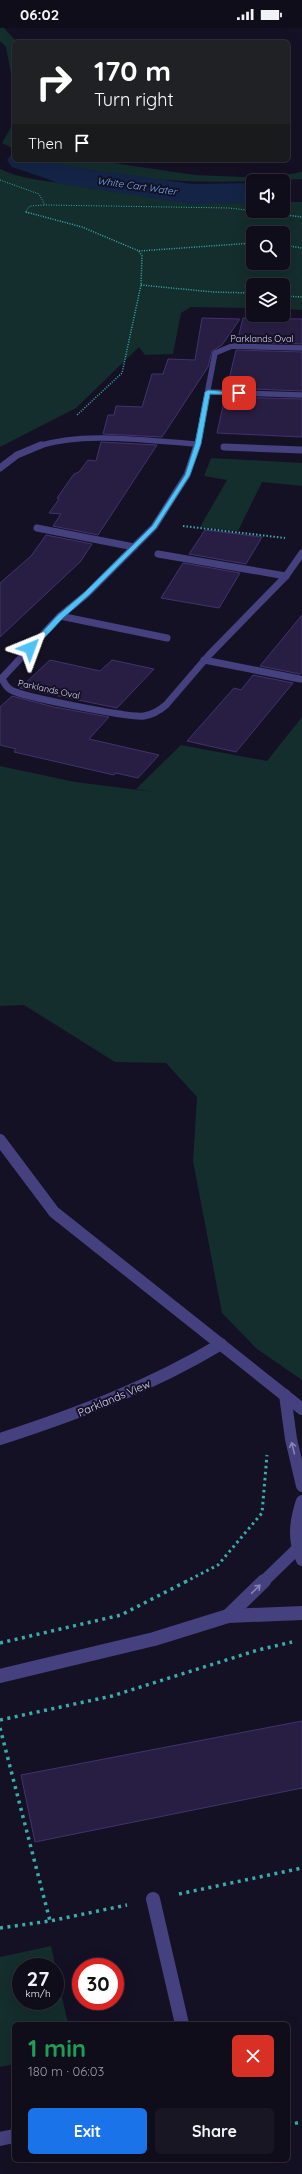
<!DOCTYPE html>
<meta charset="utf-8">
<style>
body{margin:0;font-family:Quicksand,sans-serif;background:#191624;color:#f1f3f6;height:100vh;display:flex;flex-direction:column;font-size:15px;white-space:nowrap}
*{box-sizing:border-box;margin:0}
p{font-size:13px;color:#9c9ca3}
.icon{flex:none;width:22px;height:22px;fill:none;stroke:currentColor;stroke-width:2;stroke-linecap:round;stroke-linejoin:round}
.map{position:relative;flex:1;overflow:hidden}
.sheet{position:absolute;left:12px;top:1994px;width:278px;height:140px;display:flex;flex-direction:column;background:#100d1b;border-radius:6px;box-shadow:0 4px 16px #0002,0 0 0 1px #302d3a}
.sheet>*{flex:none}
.banner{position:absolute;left:12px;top:12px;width:278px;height:122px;border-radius:6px;box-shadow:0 4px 16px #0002,0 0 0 1px #302d3a;background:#202124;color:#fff;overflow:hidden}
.fabs{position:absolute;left:246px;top:146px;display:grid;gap:8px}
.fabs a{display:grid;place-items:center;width:44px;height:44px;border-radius:6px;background:#100d1b;box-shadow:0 4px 16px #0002,0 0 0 1px #302d3a;font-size:20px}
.speed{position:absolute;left:12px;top:1930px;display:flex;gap:8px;font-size:20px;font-weight:700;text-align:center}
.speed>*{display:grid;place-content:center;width:52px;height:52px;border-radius:50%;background:#100d1b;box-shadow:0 4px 16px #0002,0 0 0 1px #302d3a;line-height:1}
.speed small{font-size:10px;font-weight:400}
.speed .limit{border:6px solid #d22;background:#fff;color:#111}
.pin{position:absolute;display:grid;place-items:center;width:34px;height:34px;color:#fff;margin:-17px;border-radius:8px;box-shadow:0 2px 6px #0006}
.me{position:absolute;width:44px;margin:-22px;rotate:44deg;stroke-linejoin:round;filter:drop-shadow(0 0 3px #0008)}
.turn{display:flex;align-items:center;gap:14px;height:84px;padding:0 16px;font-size:18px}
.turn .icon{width:52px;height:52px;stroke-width:2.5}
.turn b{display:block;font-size:28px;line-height:34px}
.then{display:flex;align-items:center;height:38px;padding:0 16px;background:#0003;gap:8px;font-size:15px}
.round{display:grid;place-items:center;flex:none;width:42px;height:42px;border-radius:6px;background:#191624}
.head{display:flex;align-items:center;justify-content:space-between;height:68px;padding:0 16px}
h1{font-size:24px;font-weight:800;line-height:30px;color:#1e9e55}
.action{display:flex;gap:8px;margin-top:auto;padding:8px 16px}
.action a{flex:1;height:46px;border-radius:6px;background:#1a73e8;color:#fff;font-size:16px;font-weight:800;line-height:46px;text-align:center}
.action a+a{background:#191624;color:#f1f3f6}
.status{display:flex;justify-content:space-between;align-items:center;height:28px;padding:0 20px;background:#100d1b;direction:ltr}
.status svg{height:11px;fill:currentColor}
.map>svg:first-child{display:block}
.green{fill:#142d2d;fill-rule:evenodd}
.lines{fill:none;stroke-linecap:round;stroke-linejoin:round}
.river{fill:#132446;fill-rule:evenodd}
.building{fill:#281e43;stroke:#41336d}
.path-far4{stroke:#3aacab;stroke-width:1;stroke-dasharray:1 1.5;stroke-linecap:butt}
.path-far3{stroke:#3aacab;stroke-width:1.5;stroke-dasharray:1 1.5;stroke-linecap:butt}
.path-far2{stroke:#3aacab;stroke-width:2;stroke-dasharray:1.5 2;stroke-linecap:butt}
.path-far1{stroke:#3aacab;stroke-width:3;stroke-dasharray:2.5 3.5;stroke-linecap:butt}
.path{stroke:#3aacab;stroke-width:3.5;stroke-dasharray:3 4.5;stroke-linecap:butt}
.minor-far3{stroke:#45407e;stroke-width:5.5}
.minor-far2{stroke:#45407e;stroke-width:7}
.minor-far1{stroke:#45407e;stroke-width:12}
.minor{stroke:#45407e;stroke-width:14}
.oneway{stroke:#8984b6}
.route{fill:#4fc3f7;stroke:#337fa1}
.labels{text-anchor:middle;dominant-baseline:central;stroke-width:4;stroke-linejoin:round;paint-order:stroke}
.far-street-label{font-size:9px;fill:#ddd7fb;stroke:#151124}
.far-water-label{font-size:10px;font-style:italic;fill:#6eaff2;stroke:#151124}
.street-label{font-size:11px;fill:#ddd7fb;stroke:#151124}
</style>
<div class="status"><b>06:02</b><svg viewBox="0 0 49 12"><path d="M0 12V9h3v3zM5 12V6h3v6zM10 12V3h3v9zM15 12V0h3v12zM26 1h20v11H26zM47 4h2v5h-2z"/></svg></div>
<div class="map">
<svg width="302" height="2146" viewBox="0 0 302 2146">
<rect width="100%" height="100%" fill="#151124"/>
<g class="green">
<path d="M0,0H4L17,14H14V62L6,19L0,13Z"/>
<path d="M14,94V121L2,115Z"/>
<path d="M39,132H93L195,147L265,150L302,144V151C215,156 125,156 39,132Z"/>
<path d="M0,141C20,151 43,152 65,156C127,166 190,173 253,173V183H283V174H302V282L283,281V257H253V280L191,279L181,285L173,326L145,327L139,319L76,380L0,419ZM253,205H283V235H253Z"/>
<path d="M211,430L302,435V458L262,454L238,503L200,499L227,452L204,448Z"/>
<path d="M302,689V1352L257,1321L222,1285L193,1133L197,1069L166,1035L115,1034L24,977L0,978V738L75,754L155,764L136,761L181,717L267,733Z"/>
<path d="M51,1918L68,1996H14V2036L0,2039V1929ZM21,1939H55V1973H21Z"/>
</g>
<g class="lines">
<path class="river" d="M12,125H14V132H51L68,138L192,156L253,155V175L192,176L62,156L12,139L7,132Z"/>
</g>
<g class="building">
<path d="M202,290L240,291L222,317L212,323L208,339L162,409L103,406L108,387H114L116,378L142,379L152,346H163L168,331L195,332Z"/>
<path d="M243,290L302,291V316L237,314Z"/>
<path d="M236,322L302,324V363L227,360Z"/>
<path d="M225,369L302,371V409L217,405Z"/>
<path d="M101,414L157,417L98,507L53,498L61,486L49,485L59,471L57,470L74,446L79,444L88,432L96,433Z"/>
<path d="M205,502L262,509L246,536L189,526Z"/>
<path d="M46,507L92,516L80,534L0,609V555L31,528Z"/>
<path d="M183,535L240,545L219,580L161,570Z"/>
<path d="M302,587V644L300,646L260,638Z"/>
<path d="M50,632L100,643L112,632L154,641L117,680L20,660Z"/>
<path d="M253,647L293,655L236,724L187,713L234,660L241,662Z"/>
<path d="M12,668L54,679L109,689L89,711L159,727L138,750L116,745L114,747L14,724L16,721L0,717V679Z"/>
<path d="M302,1693V1760L35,1814L21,1747Z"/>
</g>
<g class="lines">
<g class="path-far4">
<path d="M0,152L39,166L45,177L229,180L272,185"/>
<path d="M29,185L25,184L30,178L45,177"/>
</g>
<g class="path-far3">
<path d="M26,184L82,199L139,223L142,228L141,257L122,345L77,387"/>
<path d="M263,184L302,189"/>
<path d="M283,217L302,220"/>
<path d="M139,223L253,215"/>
<path d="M141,257L213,264L253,265"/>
<path d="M283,268L302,269"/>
</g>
<path class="path-far2" d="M183,498L285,510"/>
<path class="path-far1" d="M185,1554L218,1537L262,1485L267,1427"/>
<g class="path">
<path d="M0,1615L121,1587L187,1553"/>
<path d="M0,1692L112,1668L258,1622L292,1614"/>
<path d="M0,1700L50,1893"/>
<path d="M179,1866L302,1840"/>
<path d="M0,1900L50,1893L127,1877"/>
<path d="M288,2094L292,2096L302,2094"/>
</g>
<g class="minor-far3">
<path d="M208,364L302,367"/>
<path d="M38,418C88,403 146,413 198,416"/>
<path d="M197,418L215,325L232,318L302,320"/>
</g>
<g class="minor-far2">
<path d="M197,417L187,447L154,499L87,566L60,588L2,650C4,655 6,659 11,662C23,669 131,690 144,688C152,687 160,682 166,677L209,627L286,548L302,525"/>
<path d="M224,419L302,422"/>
<path d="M0,440L17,427L41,417"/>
<path d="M37,500L134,519"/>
<path d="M158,526L286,548"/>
<path d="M60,588L167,610"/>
<path d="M204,632L300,651"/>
</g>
<g class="minor-far1">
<path d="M0,1112L54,1184L302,1381"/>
<path d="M285,1367L291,1411L302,1458"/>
<path d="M0,1411C77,1386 151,1358 221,1316"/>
<path d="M302,1473C295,1494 293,1512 302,1532"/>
<path d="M263,1554L297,1521"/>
</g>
<g class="minor">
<path d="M228,1588L264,1553"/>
<path d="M0,1648L154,1611L228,1588L302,1585"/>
<path d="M153,1871L182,1996"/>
<path d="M0,2111L14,2108"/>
</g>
</g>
<defs><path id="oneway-shaft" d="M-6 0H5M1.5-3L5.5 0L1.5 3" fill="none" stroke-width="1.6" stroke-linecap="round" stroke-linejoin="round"/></defs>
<g class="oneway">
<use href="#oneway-shaft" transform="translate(293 1420) rotate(-104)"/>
<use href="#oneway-shaft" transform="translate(256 1561) rotate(-44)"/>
</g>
<path class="route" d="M208,362L242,365L239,367L210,366L201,416L190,447L156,500L89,567L63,590L33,622H28V619L58,587L84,565L152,498L185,447L195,416L205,364Z"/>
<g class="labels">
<g class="far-street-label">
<text x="262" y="310">Parklands Oval</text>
<text transform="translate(49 661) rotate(12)">Parklands Oval</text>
</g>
<g class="far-water-label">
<text transform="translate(137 158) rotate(8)">White Cart Water</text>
</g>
<g class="street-label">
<text transform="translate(114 1370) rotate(-23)">Parklands View</text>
</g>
</g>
</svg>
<div class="fabs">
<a><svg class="icon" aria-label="sound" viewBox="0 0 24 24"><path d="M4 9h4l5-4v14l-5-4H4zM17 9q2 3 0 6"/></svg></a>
<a><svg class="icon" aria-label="search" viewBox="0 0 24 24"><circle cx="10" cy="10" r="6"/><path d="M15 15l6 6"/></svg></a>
<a><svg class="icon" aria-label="layers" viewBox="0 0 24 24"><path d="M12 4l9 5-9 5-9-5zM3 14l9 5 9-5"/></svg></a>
</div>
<div class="speed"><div>27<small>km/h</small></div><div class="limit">30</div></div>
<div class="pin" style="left:239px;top:365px;background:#d93025"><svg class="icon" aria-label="arrive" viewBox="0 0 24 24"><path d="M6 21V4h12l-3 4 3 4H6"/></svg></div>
<svg class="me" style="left:30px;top:620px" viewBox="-20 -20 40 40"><path d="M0-17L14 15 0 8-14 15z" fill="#4fc3f7" stroke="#fff" stroke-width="4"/></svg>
<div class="banner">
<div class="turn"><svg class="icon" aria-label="right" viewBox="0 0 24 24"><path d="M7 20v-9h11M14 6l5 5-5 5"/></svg><div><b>170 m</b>Turn right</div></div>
<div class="then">Then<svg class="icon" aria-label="arrive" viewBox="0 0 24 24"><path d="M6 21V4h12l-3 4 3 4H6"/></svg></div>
</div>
<section class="sheet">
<div class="head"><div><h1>1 min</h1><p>180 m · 06:03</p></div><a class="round" style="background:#d93025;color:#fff"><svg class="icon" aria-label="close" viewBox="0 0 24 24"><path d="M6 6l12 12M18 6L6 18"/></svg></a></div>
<div class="action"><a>Exit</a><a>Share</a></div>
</section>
</div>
